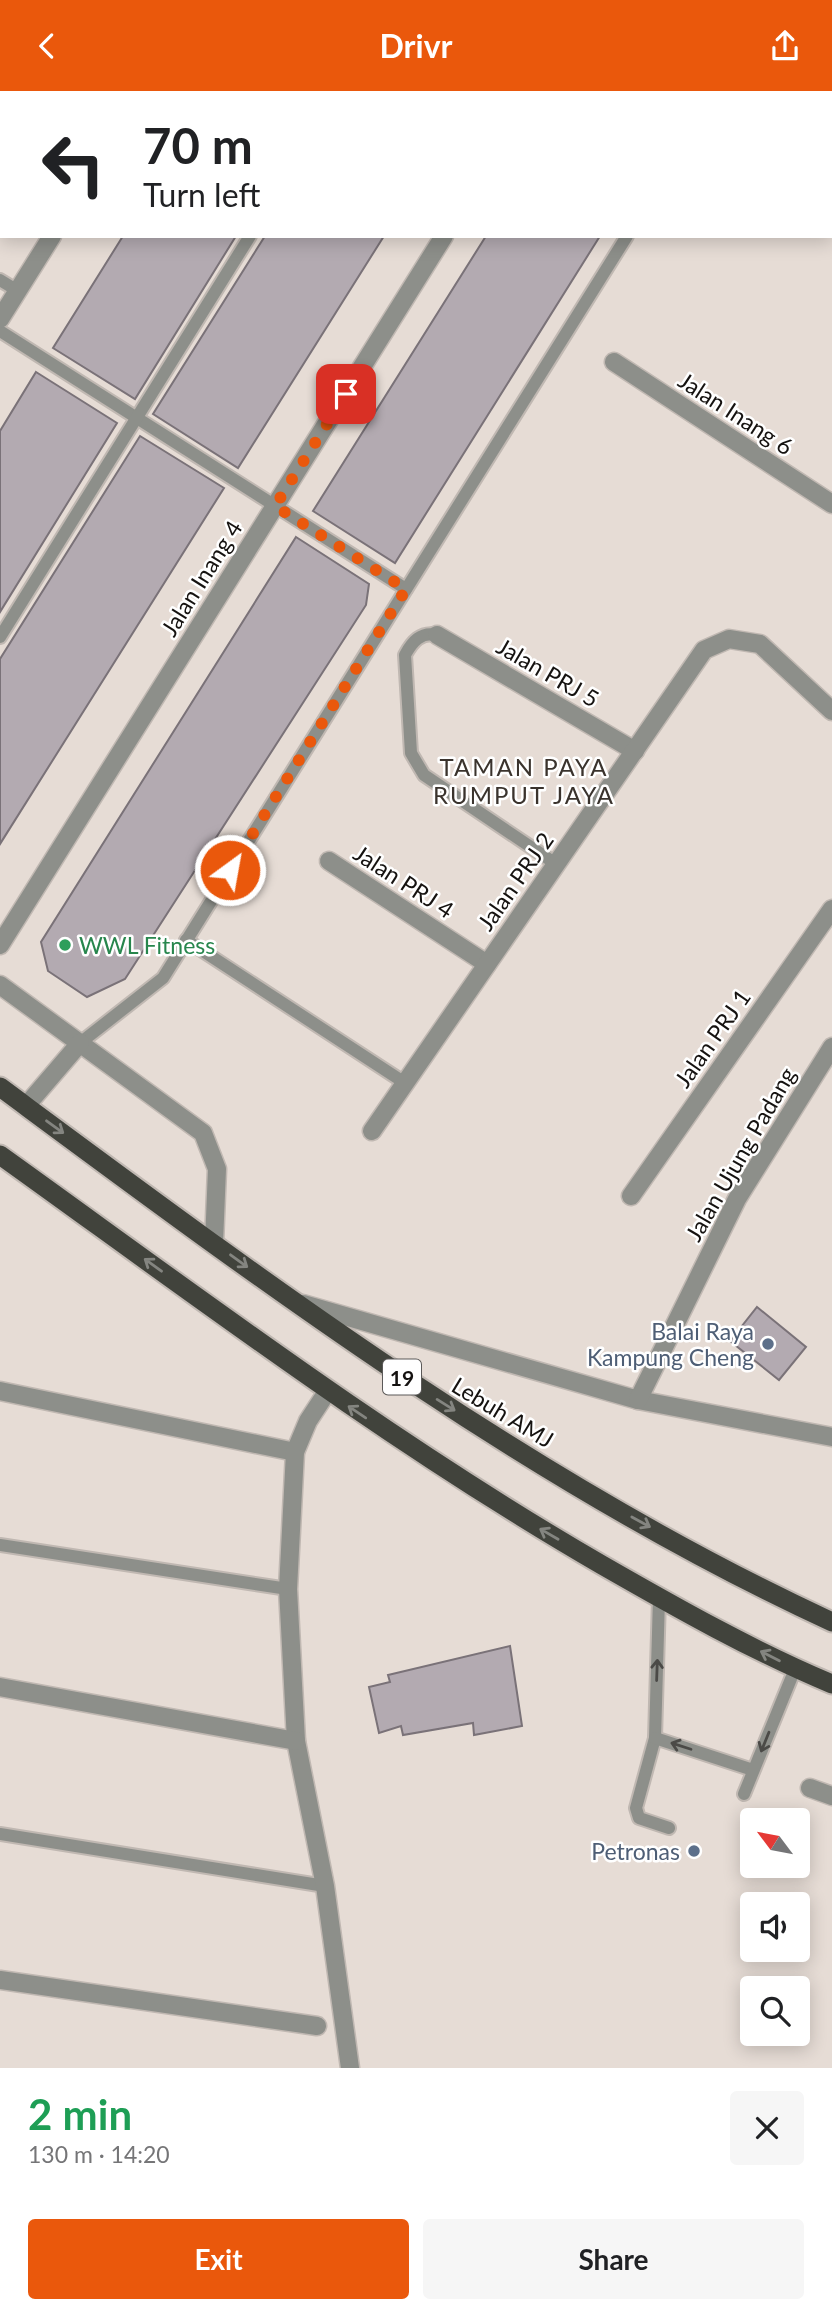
<!DOCTYPE html>
<meta charset="utf-8">
<style>
body{margin:0;font-family:Lato,sans-serif;background:#f6f6f6;color:#202124;height:100vh;display:flex;flex-direction:column;font-size:26px;white-space:nowrap}
*{box-sizing:border-box;margin:0}
p{font-size:23px;color:#757577}
.icon{flex:none;width:38px;height:38px;fill:none;stroke:currentColor;stroke-width:2;stroke-linecap:round;stroke-linejoin:round}
.map{position:relative;height:1977px;overflow:hidden}
.side{display:flex;flex-direction:column;background:#fff;flex:1}
.side>*{flex:none}
.guide{position:absolute;left:0px;top:0px;width:833px;height:147px;box-shadow:0 4px 18px #0003;background:#fff;color:#202124;overflow:hidden}
.needle{width:46px;rotate:302deg}
.tools{position:absolute;left:740px;top:1717px;display:grid;gap:14px}
.tools a{display:grid;place-items:center;width:70px;height:70px;border-radius:7px;background:#fff;box-shadow:0 4px 18px #0003;font-size:35px}
.pin{position:absolute;display:grid;place-items:center;width:60px;height:60px;color:#fff;margin:-30px;border-radius:14px;box-shadow:0 4px 10px #0006}
.me{position:absolute;width:77px;margin:-38px;rotate:32deg;stroke-linejoin:round;filter:drop-shadow(0 0 5px #0008)}
.turn{display:flex;align-items:center;gap:24px;height:147px;padding:0 28px;font-size:32px}
.turn .icon{width:91px;height:91px;stroke-width:2.5}
.turn b{display:block;font-size:49px;line-height:60px}
.round{display:grid;place-items:center;flex:none;width:74px;height:74px;border-radius:7px;background:#f6f6f6}
.headline{display:flex;align-items:center;justify-content:space-between;height:119px;padding:0 28px}
h1{font-size:42px;font-weight:700;line-height:52px;color:#1e9e55}
.button{display:flex;gap:14px;margin-top:auto;padding:14px 28px}
.button a{flex:1;height:80px;border-radius:7px;background:#ea580c;color:#fff;font-size:28px;font-weight:700;line-height:80px;text-align:center}
.button a+a{background:#f6f6f6;color:#202124}
header{display:flex;justify-content:space-between;align-items:center;height:91px;padding:0 28px;background:#ea580c;color:#fff;font-size:32px;font-weight:700}
.map>svg:first-child{display:block}
.building{fill:#b3aab1;stroke:#7a7278;stroke-width:2}
.lines{fill:none;stroke-linecap:round;stroke-linejoin:round}
.service-casing{stroke:#c0b8b2;stroke-width:16}
.minor-casing{stroke:#c0b8b2;stroke-width:21}
.trunk-casing{stroke:#c0b8b2;stroke-width:23}
.service{stroke:#8d8f8a;stroke-width:12}
.minor{stroke:#8d8f8a;stroke-width:18}
.trunk{stroke:#41433c;stroke-width:19}
.oneway{stroke:#848580}
.oneway2{stroke:#4b4a47}
.route{stroke:#ea580c;stroke-width:12;stroke-dasharray:0 21.6}
.leisure-dot{fill:#2e9e5b;stroke:#fff;stroke-width:2.5}
.service-dot{fill:#5c6f8a;stroke:#fff;stroke-width:2.5}
.labels{text-anchor:middle;dominant-baseline:central;stroke-width:5;stroke-linejoin:round;paint-order:stroke}
.shield{fill:#fff;stroke:#5b5958;stroke-width:2}
.shield-label{font-size:21px;font-weight:bold;fill:#151210}
.street-label{font-size:23px;fill:#151210;stroke:#fff}
.leisure-label{font-size:23px;fill:#27864d;stroke:#fff;text-anchor:start}
.service-label{font-size:23px;fill:#4e5e75;stroke:#fff;text-anchor:end}
.neighbourhood-label{font-size:24px;letter-spacing:2px;fill:#3a332d;stroke:#fff}
</style>
<header><svg class="icon" aria-label="back" viewBox="0 0 24 24"><path d="M15 5l-7 7 7 7"/></svg>Drivr<svg class="icon" aria-label="share" viewBox="0 0 24 24"><path d="M12 15V3M7 8l5-5 5 5M5 13v7h14v-7"/></svg></header>
<div class="map">
<svg width="832" height="1977" viewBox="0 0 832 1977">
<rect width="100%" height="100%" fill="#e6dcd5"/>
<g class="building">
<path d="M213,0H327L212,2Z"/>
<path d="M356,0H475L355,2Z"/>
<path d="M123,145H236L135,308L53,257Z"/>
<path d="M265,145H384L238,377L153,323Z"/>
<path d="M486,145H600L395,472L313,420Z"/>
<path d="M36,281L117,332L0,521V340Z"/>
<path d="M140,345L224,397L0,753V568Z"/>
<path d="M296,446L369,493L366,514L125,888L87,906L48,880L41,851Z"/>
<path d="M757,1216L806,1256L779,1289L730,1250Z"/>
<path d="M510,1555L522,1635L474,1644L473,1632L403,1644L401,1635L379,1642L369,1596L390,1591L388,1584Z"/>
</g>
<g class="lines">
<defs>
<g id="service">
<path d="M631,0L634,2"/>
<path d="M43,2L44,0"/>
<path d="M340,2L341,0"/>
<path d="M718,2L719,0"/>
<path d="M0,70L2,67"/>
<path d="M0,189L18,200"/>
<path d="M0,240L406,498"/>
<path d="M437,544C421,540 412,551 405,564L411,662L424,684L556,773"/>
<path d="M0,546L250,145"/>
<path d="M186,849L405,992"/>
<path d="M80,952L163,887L627,145"/>
<path d="M0,1454L288,1498"/>
<path d="M659,1507L655,1647L636,1717L639,1727L669,1737"/>
<path d="M655,1647L753,1679"/>
<path d="M744,1703L795,1578"/>
<path d="M0,1743L325,1795"/>
</g>
<g id="minor">
<path d="M141,2L143,0"/>
<path d="M534,2L536,0"/>
<path d="M831,85H832"/>
<path d="M0,228L52,145"/>
<path d="M614,271L832,413"/>
<path d="M437,544L635,660"/>
<path d="M329,770L487,873"/>
<path d="M0,854L444,145"/>
<path d="M0,894L203,1042L217,1078L214,1152"/>
<path d="M26,1015L80,952"/>
<path d="M372,1040L704,559L729,548L760,553L832,620"/>
<path d="M631,1105L832,818"/>
<path d="M303,1213L638,1309L832,1346"/>
<path d="M0,1300L295,1361"/>
<path d="M327,1301L308,1330L295,1361L288,1498L296,1650L325,1795L350,1977"/>
<path d="M638,1309L737,1108L832,956"/>
<path d="M0,1596L296,1650"/>
<path d="M810,1697L832,1705"/>
<path d="M0,1889L317,1935"/>
</g>
<g id="trunk">
<path d="M0,996C265,1192 531,1392 832,1531"/>
<path d="M0,1064C198,1206 391,1352 602,1474C677,1517 753,1560 832,1593"/>
</g>
</defs>
<use href="#service" class="service-casing"/>
<use href="#minor" class="minor-casing"/>
<use href="#trunk" class="trunk-casing"/>
<use href="#service" class="service"/>
<use href="#minor" class="minor"/>
<use href="#trunk" class="trunk"/>
</g>
<defs><path id="oneway-shaft" d="M-6 0H5M1.5-3L5.5 0L1.5 3" fill="none" stroke-width="1.6" stroke-linecap="round" stroke-linejoin="round" transform="scale(1.75)"/></defs>
<g class="oneway">
<use href="#oneway-shaft" transform="translate(55 1036) rotate(36)"/>
<use href="#oneway-shaft" transform="translate(239 1170) rotate(36)"/>
<use href="#oneway-shaft" transform="translate(153 1174) rotate(-144)"/>
<use href="#oneway-shaft" transform="translate(446 1314) rotate(32)"/>
<use href="#oneway-shaft" transform="translate(357 1321) rotate(-146)"/>
<use href="#oneway-shaft" transform="translate(641 1431) rotate(29)"/>
<use href="#oneway-shaft" transform="translate(549 1443) rotate(-150)"/>
<use href="#oneway-shaft" transform="translate(770 1565) rotate(-153)"/>
</g>
<g class="oneway2">
<use href="#oneway-shaft" transform="translate(657 1579) rotate(-88)"/>
<use href="#oneway-shaft" transform="translate(765 1651) rotate(112)"/>
<use href="#oneway-shaft" transform="translate(681 1655) rotate(-162)"/>
</g>
<g class="lines">
<path class="route" d="M230,779L406,498L275,415L346,303"/>
</g>
<circle class="leisure-dot" cx="65" cy="854" r="7"/>
<g class="service-dot">
<circle cx="768" cy="1253" r="7"/>
<circle cx="694" cy="1760" r="7"/>
</g>
<g class="labels">
<rect class="shield" x="383" y="1268.5" width="38" height="35" rx="5"/>
<g class="shield-label">
<text x="402" y="1286">19</text>
</g>
<g class="street-label">
<text transform="translate(736 322) rotate(33)">Jalan Inang 6</text>
<text transform="translate(201 487) rotate(-58)">Jalan Inang 4</text>
<text transform="translate(548 581) rotate(30)">Jalan PRJ 5</text>
<text transform="translate(404 790) rotate(33)">Jalan PRJ 4</text>
<text transform="translate(515 790) rotate(-55)">Jalan PRJ 2</text>
<text transform="translate(712 947) rotate(-55)">Jalan PRJ 1</text>
<text transform="translate(740 1063) rotate(-60)">Jalan Ujung Padang</text>
<text transform="translate(503 1321) rotate(31)">Lebuh AMJ</text>
</g>
<g class="leisure-label">
<text x="79" y="854">WWL Fitness</text>
</g>
<g class="service-label">
<text x="754" y="1240">Balai Raya<tspan x="754" dy="26">Kampung Cheng</tspan></text>
<text x="680" y="1760">Petronas</text>
</g>
<g class="neighbourhood-label">
<text x="524" y="675">TAMAN PAYA<tspan x="524" dy="28">RUMPUT JAYA</tspan></text>
</g>
</g>
</svg>
<div class="tools">
<a><svg class="needle" viewBox="-14 -14 28 28"><path d="M0-13l5 13h-10z" fill="#e53935"/><path d="M0 13l5-13h-10z" fill="#757577"/></svg></a>
<a><svg class="icon" aria-label="sound" viewBox="0 0 24 24"><path d="M4 9h4l5-4v14l-5-4H4zM17 9q2 3 0 6"/></svg></a>
<a><svg class="icon" aria-label="search" viewBox="0 0 24 24"><circle cx="10" cy="10" r="6"/><path d="M15 15l6 6"/></svg></a>
</div>
<div class="pin" style="left:346px;top:303px;background:#d93025"><svg class="icon" aria-label="arrive" viewBox="0 0 24 24"><path d="M6 21V4h12l-3 4 3 4H6"/></svg></div>
<svg class="me" style="left:230px;top:779px" viewBox="-20 -20 40 40"><circle r="17" fill="#ea580c" stroke="#fff" stroke-width="3"/><path d="M0-11L8 9 0 5-8 9z" fill="#fff"/></svg>
<div class="guide">
<div class="turn"><svg class="icon" aria-label="left" viewBox="0 0 24 24"><path d="M17 20v-9H6M10 6l-5 5 5 5"/></svg><div><b>70 m</b>Turn left</div></div>
</div>
</div>
<section class="side">
<div class="headline"><div><h1>2 min</h1><p>130 m · 14:20</p></div><a class="round"><svg class="icon" aria-label="close" viewBox="0 0 24 24"><path d="M6 6l12 12M18 6L6 18"/></svg></a></div>
<div class="button"><a>Exit</a><a>Share</a></div>
</section>
